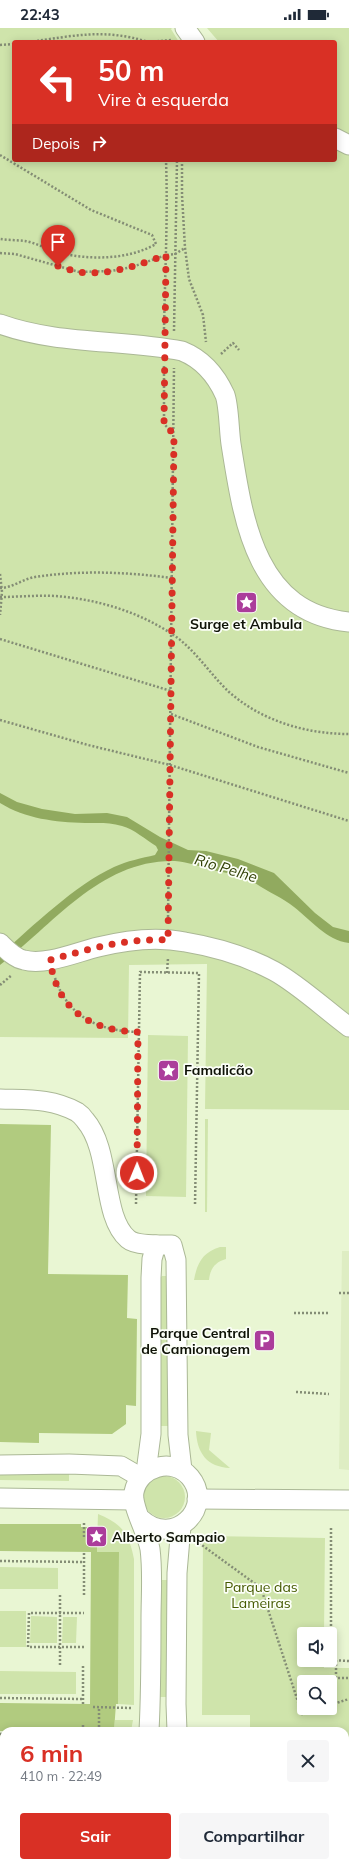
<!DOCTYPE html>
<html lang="pt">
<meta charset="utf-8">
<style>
body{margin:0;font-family:Mulish,sans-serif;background:#f6f6f7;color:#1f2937;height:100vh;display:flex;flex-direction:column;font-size:15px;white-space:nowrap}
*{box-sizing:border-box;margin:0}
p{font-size:13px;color:#747a83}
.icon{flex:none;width:22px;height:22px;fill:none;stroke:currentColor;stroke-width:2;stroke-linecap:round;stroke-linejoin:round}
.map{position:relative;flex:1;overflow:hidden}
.details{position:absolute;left:0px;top:1699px;width:349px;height:140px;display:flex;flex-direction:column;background:#fff;border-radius:12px 12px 0 0;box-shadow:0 2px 10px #0003}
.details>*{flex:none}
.hud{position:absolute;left:12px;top:12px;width:325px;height:122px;border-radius:4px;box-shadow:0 2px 10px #0003;background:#d93025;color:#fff;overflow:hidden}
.buttons{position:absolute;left:297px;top:1599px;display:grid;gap:8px}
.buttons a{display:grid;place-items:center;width:40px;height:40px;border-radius:4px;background:#fff;box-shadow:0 2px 10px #0003;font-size:20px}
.pin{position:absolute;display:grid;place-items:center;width:34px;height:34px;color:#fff;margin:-41px -17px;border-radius:50% 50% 50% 0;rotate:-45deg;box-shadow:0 0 4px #0007}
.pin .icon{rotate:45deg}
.me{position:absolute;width:44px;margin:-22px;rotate:1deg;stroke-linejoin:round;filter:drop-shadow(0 0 3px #0008)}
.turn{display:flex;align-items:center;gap:14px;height:84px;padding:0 20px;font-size:18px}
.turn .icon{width:52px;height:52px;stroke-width:2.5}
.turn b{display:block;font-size:28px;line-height:34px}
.then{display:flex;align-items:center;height:38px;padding:0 20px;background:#0003;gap:8px;font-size:15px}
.round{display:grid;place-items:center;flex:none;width:42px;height:42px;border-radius:4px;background:#f6f6f7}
.head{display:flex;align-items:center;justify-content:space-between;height:68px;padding:0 20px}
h1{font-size:24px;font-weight:700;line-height:30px;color:#d93025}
.cta{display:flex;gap:8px;margin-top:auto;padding:8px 20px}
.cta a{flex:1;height:46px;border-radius:4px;background:#d93025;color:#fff;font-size:16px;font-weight:700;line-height:46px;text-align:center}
.cta a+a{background:#f6f6f7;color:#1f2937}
.status{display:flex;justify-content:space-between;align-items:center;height:28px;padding:0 20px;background:#fff;direction:ltr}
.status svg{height:11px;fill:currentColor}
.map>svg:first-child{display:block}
.built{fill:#deedc3}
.green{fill:#cfe4ab;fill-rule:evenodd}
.water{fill:#91aa5f}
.building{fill:#b1cb7f}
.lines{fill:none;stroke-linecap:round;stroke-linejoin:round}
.minor-casing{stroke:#abb896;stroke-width:21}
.major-casing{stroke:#abb896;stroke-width:24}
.path{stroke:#848d75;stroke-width:2.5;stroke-dasharray:2 2;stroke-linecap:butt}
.minor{stroke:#fff;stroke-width:19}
.major{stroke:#fff;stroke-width:22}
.route{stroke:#d93025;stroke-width:7;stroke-dasharray:0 12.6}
.labels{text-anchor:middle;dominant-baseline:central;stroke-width:3.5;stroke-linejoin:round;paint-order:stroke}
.poi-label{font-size:14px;font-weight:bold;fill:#0f1307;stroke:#fcfff8;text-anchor:start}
.park-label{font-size:14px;fill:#455a01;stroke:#fcfff8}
.water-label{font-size:15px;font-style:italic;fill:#324107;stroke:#fcfff8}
</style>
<div class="status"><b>22:43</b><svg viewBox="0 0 49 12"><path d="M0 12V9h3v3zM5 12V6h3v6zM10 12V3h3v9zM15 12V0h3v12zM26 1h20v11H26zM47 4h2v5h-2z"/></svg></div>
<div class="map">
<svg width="349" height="1839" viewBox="0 0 349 1839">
<rect width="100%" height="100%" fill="#e9f6d3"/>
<path class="built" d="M342,1223H349V1442L339,1441Z"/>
<g class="green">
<path d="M0,0H172L171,1L179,14H14V132H335V119L349,126V1082L205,1081L207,936L129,937L128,1010L0,1009Z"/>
<path d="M207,0H349V106L335,99V14H219Z"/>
<path d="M148,1007L188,1008L186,1169L146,1168Z"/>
<path d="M205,1091H208L207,1184H205Z"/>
<path d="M220,1219H226V1231C215,1234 210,1241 209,1252H194C197,1235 203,1224 220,1219Z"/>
<path d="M162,1248H167L169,1398H159L160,1251Z"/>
<path d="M196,1403L211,1405L209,1422L230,1440C207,1439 197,1425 196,1403Z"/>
<path d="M0,1446H69V1453L0,1452Z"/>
<circle cx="164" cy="1469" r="21"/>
<path d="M98,1486C122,1496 129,1505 134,1531V1677L118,1676L119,1524H91L97,1516Z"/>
<path d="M203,1508L325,1510L324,1606H304V1632H324V1640H349V1734H345V1703H250V1687H202ZM304,1654H330V1680H304Z"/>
<path d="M0,1539L58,1540V1561H0Z"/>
<path d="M159,1552H169L168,1669H159Z"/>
<rect x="0" y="1583" width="26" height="36"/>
<path d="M31,1588L57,1589V1615H30Z"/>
<path d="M63,1589H77L76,1615H62Z"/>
<path d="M0,1643L76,1644V1666H0Z"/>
<path d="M115,1692H133L131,1703H114Z"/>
<rect x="197" y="1835" width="54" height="4"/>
</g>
<path class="water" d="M0,765L17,774L42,781L75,786L107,785L127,789L160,809L188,822L206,823L238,831L274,845L315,885L333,899L349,903V915C326,912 311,892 294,879C283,870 268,864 255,855C241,845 226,846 210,841C199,838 187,834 175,833C101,831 53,897 0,937V927C33,898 75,857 114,839C127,833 142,830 155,827L158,822L156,818C146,812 134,801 122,798C109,794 98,795 85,795C55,794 26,791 0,775Z"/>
<g class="building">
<path d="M0,1096L51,1097L48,1246L128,1247L127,1290L137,1291L136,1378L126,1377V1396L112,1406L39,1405V1415L0,1414Z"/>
<path d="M0,1496H81V1499H97V1524H119L118,1676H116L114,1703H0V1675L90,1676L91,1524L0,1523Z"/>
</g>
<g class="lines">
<defs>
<g id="minor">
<path d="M185,0L195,14"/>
<path d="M335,110L349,117"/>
<path d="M0,296C58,317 122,311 182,323C202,331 216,347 225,367C229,378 229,403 231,416C243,491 255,585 349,594"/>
<path d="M0,915C7,922 14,930 24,932C45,938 77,924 98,919C126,912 156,908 185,914C215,919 246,928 274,943C298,956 326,982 349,999"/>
<path d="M0,1071C28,1072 51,1070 77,1084C80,1086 83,1089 85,1092C112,1123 101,1188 128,1211C136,1218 162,1217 172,1217L176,1232L178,1407L182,1442"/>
<path d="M0,1437L69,1436L121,1438L140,1449"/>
<path d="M146,1444L151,1406V1250L152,1231L156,1217"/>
<path d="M0,1470L133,1472"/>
<path d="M197,1471L349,1472"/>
<path d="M141,1491C174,1521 215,1479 190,1449C173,1429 139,1438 134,1464C131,1478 147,1504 150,1521C153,1544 151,1568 151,1591C151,1628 151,1666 149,1703"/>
<path d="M177,1703L176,1676L177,1545L181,1498"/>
<path d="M331,1839L332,1835"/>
</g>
<g id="major">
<path d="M0,1754H4"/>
<path d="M345,1755H349"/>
<path d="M0,1780L4,1781"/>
<path d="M345,1787H349"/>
</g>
</defs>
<use href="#minor" class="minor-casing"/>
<use href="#major" class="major-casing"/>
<g class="path">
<path d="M29,14C73,8 105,0 148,14"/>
<path d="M149,14L171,12"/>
<path d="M0,17L14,16"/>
<path d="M0,127L91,182L152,207L156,216C128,232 90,232 60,225C48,222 37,215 25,213C17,212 8,212 0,211"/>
<path d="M182,132V167L185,220L189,251L203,287L206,314"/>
<path d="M0,225L15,226L79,244L111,243L132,239L166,227L175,226L185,220"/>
<path d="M164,301C165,245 168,188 166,132"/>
<path d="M174,303L177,132"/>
<path d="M221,326L233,315L239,322"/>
<path d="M164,338V396L173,405"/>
<path d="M0,546L2,564L0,587"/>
<path d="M0,560C12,560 23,551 35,549C81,542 126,544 172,550"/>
<path d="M0,569C18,569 36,567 55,568C96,571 137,583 172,606C195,621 209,645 229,664C262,693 306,706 349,706"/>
<path d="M0,611L171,663"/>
<path d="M171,686L258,719L349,745"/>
<path d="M0,692L88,717L170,737L349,793"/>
<path d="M168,893L174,340"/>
<path d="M167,945L168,930"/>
<path d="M55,950C68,989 99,1003 138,1004"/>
<path d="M0,957L12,947"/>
<path d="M136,1176L140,944L199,945L195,1177"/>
<path d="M339,1265H349"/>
<path d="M294,1285H330"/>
<path d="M296,1364L329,1366"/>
<path d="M331,1500V1632L349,1633"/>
<path d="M84,1509V1493"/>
<path d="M199,1515L261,1560L302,1686L320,1680"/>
<path d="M0,1533L84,1534"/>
<path d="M84,1567V1524"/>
<path d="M84,1619H28L29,1585H84"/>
<path d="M336,1632V1650H349"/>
<path d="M60,1637V1567"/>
<path d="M0,1670L83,1671"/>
<path d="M83,1676V1638"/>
<path d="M330,1677L349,1671"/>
<path d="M93,1679L131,1680"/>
<path d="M83,1703V1697"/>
<path d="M99,1703V1679"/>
<path d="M0,1706H4"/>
</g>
<use href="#minor" class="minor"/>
<use href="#major" class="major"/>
</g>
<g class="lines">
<path class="route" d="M58,238C65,240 72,243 79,244C108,248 139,237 166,227L164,396L174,406L168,912C126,910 89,921 50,932C57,982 91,1003 138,1004L137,1145"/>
</g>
<defs>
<symbol id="sight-square" viewBox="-11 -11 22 22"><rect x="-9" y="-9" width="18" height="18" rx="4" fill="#ab3d9b" stroke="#fcfff8"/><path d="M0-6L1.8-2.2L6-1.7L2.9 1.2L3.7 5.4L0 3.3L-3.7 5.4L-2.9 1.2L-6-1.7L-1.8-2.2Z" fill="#fff"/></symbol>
<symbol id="parking-square" viewBox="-11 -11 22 22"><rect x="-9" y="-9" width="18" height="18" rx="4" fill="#ab3d9b" stroke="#fcfff8"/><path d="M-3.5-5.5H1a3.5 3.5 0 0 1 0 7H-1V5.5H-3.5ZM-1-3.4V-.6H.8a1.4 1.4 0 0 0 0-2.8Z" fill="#fff"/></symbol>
</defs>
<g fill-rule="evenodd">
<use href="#sight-square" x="234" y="562" width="25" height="25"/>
<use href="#sight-square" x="156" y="1030" width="25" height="25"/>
<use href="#parking-square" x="252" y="1300" width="25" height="25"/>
<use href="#sight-square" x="84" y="1496" width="25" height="25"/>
</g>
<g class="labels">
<g class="poi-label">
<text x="246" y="596" text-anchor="middle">Surge et Ambula</text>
<text x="184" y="1042">Famalicão</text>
<text x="250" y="1305" text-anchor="end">Parque Central<tspan x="250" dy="16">de Camionagem</tspan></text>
<text x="112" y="1509">Alberto Sampaio</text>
</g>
<g class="park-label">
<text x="261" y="1559">Parque das<tspan x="261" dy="16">Lameiras</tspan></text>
</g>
<g class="water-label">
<text transform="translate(226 840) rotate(17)">Rio Pelhe</text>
</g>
</g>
</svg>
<div class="buttons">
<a><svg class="icon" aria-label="sound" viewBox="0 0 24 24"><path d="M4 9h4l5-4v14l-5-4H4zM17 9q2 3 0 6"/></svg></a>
<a><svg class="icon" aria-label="search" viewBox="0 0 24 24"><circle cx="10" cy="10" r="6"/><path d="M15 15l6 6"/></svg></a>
</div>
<div class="pin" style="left:58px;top:238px;background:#d93025"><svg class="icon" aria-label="arrive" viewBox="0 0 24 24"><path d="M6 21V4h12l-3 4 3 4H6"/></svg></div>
<svg class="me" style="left:137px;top:1145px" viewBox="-20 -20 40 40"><circle r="17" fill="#d93025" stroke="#fff" stroke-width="3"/><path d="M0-11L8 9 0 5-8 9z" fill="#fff"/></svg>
<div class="hud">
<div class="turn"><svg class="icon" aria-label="left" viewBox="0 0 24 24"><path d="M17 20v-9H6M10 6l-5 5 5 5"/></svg><div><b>50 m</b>Vire à esquerda</div></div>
<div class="then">Depois<svg class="icon" aria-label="right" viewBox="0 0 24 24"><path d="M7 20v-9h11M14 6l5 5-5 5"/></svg></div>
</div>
<section class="details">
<div class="head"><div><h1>6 min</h1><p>410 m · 22:49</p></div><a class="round"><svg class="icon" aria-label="close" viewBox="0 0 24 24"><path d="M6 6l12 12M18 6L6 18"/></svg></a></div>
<div class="cta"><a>Sair</a><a>Compartilhar</a></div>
</section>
</div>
